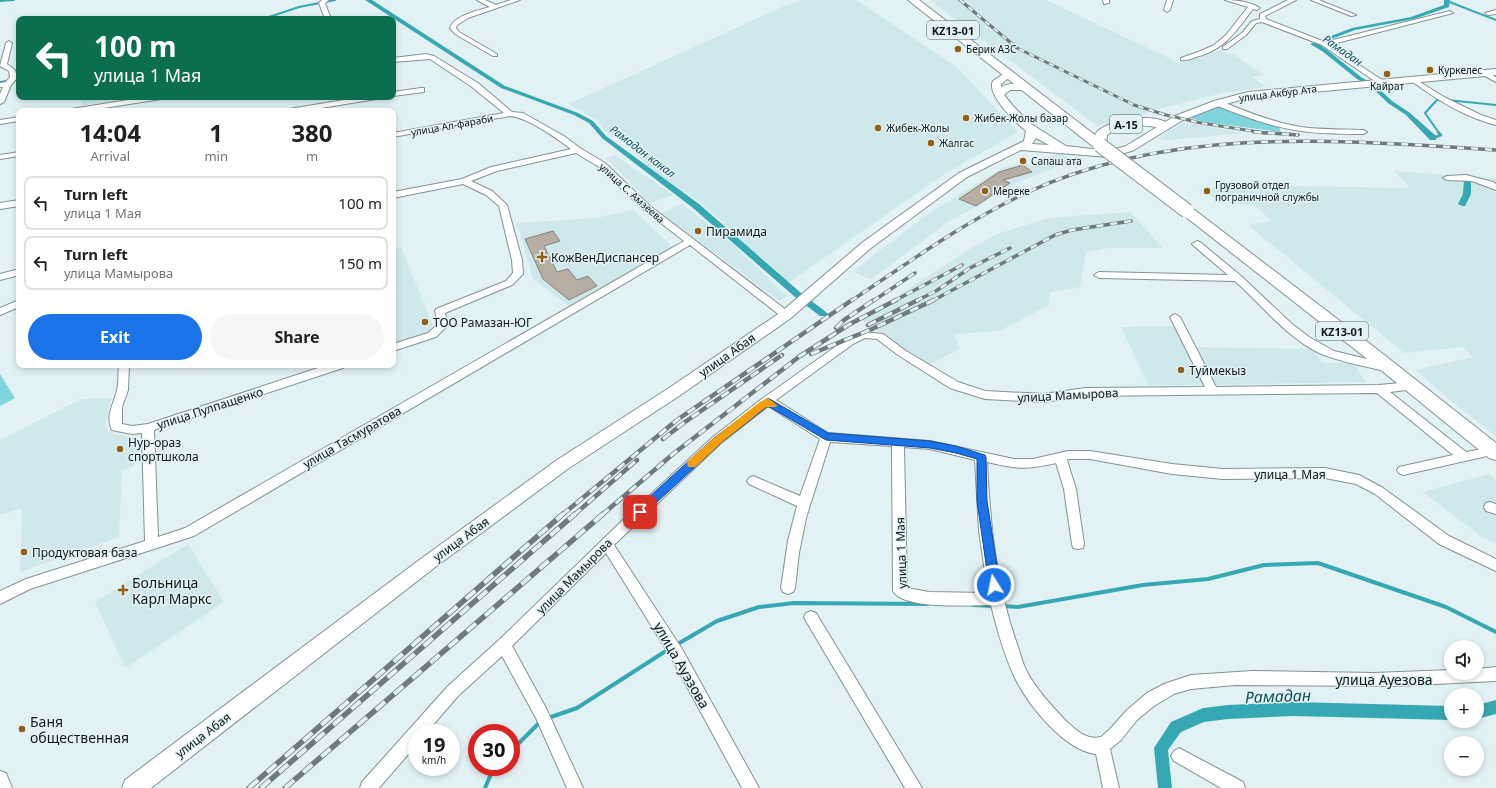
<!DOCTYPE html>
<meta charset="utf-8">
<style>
body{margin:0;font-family:"Noto Sans",sans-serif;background:#f6f6f6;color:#202124;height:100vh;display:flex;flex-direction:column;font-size:15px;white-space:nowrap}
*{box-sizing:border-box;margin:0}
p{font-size:13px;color:#757577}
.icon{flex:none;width:22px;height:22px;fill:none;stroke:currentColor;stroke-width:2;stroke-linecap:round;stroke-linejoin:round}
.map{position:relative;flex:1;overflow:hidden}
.details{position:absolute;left:16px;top:108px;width:380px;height:260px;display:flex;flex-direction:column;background:#fff;border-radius:8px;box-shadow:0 2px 6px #0003}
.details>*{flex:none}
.guide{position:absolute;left:16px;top:16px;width:380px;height:84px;border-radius:8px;box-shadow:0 2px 6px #0003;background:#0b6e4f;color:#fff;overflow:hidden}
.tools{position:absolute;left:1444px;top:640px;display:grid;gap:8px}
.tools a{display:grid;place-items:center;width:40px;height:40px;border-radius:50%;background:#fff;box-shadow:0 2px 6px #0003;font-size:20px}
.speed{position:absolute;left:408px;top:724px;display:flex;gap:8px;font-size:20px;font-weight:700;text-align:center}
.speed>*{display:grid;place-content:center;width:52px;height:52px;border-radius:50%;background:#fff;box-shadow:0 2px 6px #0003;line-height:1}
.speed small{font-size:10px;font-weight:400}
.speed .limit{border:6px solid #d22;background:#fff;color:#111}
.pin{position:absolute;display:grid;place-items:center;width:34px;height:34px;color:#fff;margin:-17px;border-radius:8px;box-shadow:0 2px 6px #0006}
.me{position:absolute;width:44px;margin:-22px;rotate:350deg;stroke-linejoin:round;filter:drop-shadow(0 0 3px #0008)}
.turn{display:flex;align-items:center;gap:14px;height:84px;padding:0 12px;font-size:18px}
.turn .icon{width:52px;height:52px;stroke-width:2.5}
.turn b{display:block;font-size:28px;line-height:34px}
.eta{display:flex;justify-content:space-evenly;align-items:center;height:68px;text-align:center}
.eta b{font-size:24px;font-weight:700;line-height:28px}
.button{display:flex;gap:8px;margin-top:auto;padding:8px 12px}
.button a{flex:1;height:46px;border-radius:24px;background:#1a73e8;color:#fff;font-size:16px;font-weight:700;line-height:46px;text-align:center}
.button a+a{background:#f6f6f6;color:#202124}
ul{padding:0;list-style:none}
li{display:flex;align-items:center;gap:12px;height:54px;margin:0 8px 6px;padding:0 4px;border:2px solid #e0e0e0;border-radius:8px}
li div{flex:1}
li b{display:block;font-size:15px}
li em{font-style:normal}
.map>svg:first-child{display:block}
.built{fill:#cfe8eb}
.green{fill:#80d4dc}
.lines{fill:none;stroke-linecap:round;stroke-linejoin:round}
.stream-far2{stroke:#36a8b3;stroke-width:2}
.stream-far1{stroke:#36a8b3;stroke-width:2.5}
.stream{stroke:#36a8b3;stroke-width:4}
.canal{fill:#36a8b3;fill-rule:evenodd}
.building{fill:#b6ada3;stroke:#898077}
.minor-casing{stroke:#839293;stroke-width:2}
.secondary-casing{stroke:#839293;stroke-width:2}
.trunk-casing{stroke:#839293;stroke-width:2}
.minor{fill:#fff;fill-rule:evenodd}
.secondary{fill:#fff;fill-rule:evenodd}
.trunk{fill:#fff;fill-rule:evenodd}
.rail-far3-casing{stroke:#707a7b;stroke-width:3}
.rail-far2-casing{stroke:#707a7b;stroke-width:3.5}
.rail-far1-casing{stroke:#707a7b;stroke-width:4.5}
.rail-casing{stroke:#707a7b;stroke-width:5.5}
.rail-far3{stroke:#e2f2f4;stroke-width:2;stroke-dasharray:5.5;stroke-linecap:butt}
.rail-far2{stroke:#e2f2f4;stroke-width:2.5;stroke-dasharray:7;stroke-linecap:butt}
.rail-far1{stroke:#e2f2f4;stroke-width:3;stroke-dasharray:9;stroke-linecap:butt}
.rail{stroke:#e2f2f4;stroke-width:4;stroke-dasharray:12;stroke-linecap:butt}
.trunk-bridge-casing{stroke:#839293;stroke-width:16;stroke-linecap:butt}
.trunk-bridge{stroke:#fff;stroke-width:14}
.route{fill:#1a73e8;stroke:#114b97}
.slow{fill:#f59e0b}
.poi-dot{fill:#945f15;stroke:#e2f2f4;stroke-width:1.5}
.labels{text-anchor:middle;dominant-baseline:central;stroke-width:3;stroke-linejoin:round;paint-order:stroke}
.far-poi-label{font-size:10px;fill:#131919;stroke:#e2f2f4;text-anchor:start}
.far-street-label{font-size:10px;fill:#131919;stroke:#e2f2f4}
.shield{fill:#e2f2f4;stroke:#515a5b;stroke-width:1}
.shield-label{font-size:11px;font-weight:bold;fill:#131919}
.far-water-label{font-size:11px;font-style:italic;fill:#115258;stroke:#e2f2f4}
.poi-label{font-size:12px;fill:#131919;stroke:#e2f2f4;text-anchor:start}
.street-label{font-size:12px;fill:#131919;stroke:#e2f2f4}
.near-poi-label{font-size:14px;fill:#131919;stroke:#e2f2f4;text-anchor:start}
.near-street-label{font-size:14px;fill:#131919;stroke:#e2f2f4}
.near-water-label{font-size:16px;font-style:italic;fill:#115258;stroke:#e2f2f4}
</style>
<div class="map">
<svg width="1496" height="788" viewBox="0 0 1496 788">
<rect width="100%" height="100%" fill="#e2f2f4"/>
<g class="built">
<path d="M801,0H856L958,68L1018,132L946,173L788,283L771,265L744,244L720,219L693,197L656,174L622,140L607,133L598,121L569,104L782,7Z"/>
<path d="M930,0H1046L1173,60L1176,63L1194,59L1220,50L1229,55L1233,54L1264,75L1252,77L1266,87L1223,93L1151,111L1134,119L1097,126Z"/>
<path d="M82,97H114L113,100L81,106Z"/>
<path d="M1184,122L1244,133L1168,140L1158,139Z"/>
<path d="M1060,153L1073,160L1015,184L950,221L870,280L853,271L929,213L1002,168L1024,162L1030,166Z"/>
<path d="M615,155L673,195L650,203L606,158Z"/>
<path d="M1394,171L1496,178V436L1457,406L1415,370L1473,357L1463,347L1404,353L1248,225L1272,221L1254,205L1221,202L1198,189L1227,185H1244L1410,188Z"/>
<path d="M682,204L725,237L787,296L779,301L661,213Z"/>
<path d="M633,210L674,248L569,306L533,279L517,223L596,218Z"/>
<path d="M1130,212L1163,248H1106L1086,252L1080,287L1050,292L1049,305L999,331L955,334L960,349L926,366L862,319L973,247L1000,233L1049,218Z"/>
<path d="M401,247L435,331L393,343V249Z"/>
<path d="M1178,326L1206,385H1148L1121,327Z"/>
<path d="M1192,347L1312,349L1322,363H1353L1366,382L1211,385Z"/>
<path d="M111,398L105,427L111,433L138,439L134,466L122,471L119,537L20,572L22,508L0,515V440L81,399Z"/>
<path d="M1489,474L1496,480V544L1480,536L1423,492Z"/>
<path d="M188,544L224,602L125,668L95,602Z"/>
</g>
<g class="green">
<path d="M1219,106L1279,127L1281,132L1204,122L1191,118Z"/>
<path d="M0,374L15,398L0,406Z"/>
</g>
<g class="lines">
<g class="stream-far2">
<path d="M0,1L14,0"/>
<path d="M1447,1L1496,20"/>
<path d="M263,19L299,7L335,0"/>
<path d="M0,82L19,79"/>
<path d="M1447,100L1496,105"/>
<path d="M1439,133L1425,113L1437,100H1442"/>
</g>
<path class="stream-far1" d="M1433,138L1441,135L1438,132"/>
<g class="stream">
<path d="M973,605L995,606"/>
<path d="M1003,606L1018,607L1143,585L1208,579L1264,565L1318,563L1446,607L1496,632"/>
<path d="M676,645L717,621L759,607L794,603L927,604"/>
<path d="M548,718L577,708L669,649"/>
<path d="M511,751L541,721"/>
<path d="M485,788L494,767"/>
</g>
<g class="canal">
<path d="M365,0H372L505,86L578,113L593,121L606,136L699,204L801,293L826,312L828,314L826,316H820L795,297L693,208L602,138L589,123L574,115L501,88Z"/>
<path d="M1444,0H1450L1449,7L1414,19L1355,30L1318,44L1326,49L1361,77L1376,86L1392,101L1410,113L1436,136V140H1430L1406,115L1388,103L1372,88L1357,79L1322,51L1310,44L1352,28L1411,17L1444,5Z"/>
<path d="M1464,179H1470L1471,181V194L1465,206H1462L1458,204L1463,194Z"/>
<path d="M1496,700V714L1477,719V705Z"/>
<path d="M1293,702L1451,706V720L1293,716L1228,719L1204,722L1181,732L1168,750L1172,788H1158L1154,748L1171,722L1203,708L1228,705Z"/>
</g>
</g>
<g class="building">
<path d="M1023,165L1032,172L1003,180L1010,183L976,206L959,199L999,172Z"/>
<path d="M553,231L560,241L544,246L557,272L568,269L577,280L588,276L597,286L569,300L543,279L525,239Z"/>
</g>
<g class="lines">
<defs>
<g id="minor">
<path d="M322,0H329L325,3L331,19H325L319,3Z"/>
<path d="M477,0H485L496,5L511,0H520L468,18L457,25L456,28L459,32L497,54V56H493L455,34L450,28C453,16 479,10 490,7Z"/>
<path d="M1103,0H1109V3L1104,4Z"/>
<path d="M1167,0H1173L1170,10L1167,12L1164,10Z"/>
<path d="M1225,0C1236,0 1251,2 1260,8L1257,10L1253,9C1235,32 1226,49 1196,57C1191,59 1186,61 1181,60V58L1201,51L1214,45L1226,35L1248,7Z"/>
<path d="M1288,0H1296L1265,16L1266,19L1325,42L1450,11L1453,13L1329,45L1382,80V84H1379L1322,45L1262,22L1256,23L1246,35L1227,49H1223V47L1242,33L1252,21L1260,19V14Z"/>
<path d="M1311,0H1319L1356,15L1351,16Z"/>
<path d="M1496,10V14L1488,15L1485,13Z"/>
<path d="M9,41L12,43L7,64L14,69L18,77L11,85L4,102L0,104V94L3,87H0V83L6,82L10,77L9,71L0,66L6,43Z"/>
<path d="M426,54L434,56L478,83L512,112L523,113L564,136L580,148L605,163L650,206L790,313L791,315L790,317H782L690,245L194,536L30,589L0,604V591L26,579L145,541L142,433L132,434L112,430C105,417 114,403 117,390C119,383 118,373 119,365H129L128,390L122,407V424L132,426L148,424L327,365H344L343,368L154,430L158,537L185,528L684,241L644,210L599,167L576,153L497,171L471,181L492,191L507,205L522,260L523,274L512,285L445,313L448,325L436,337L393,351V344L428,333L438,324L435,311L436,309L506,281L513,273L512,260L499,206L486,195L463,184L393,198V192L462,179L491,167L571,149C556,138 529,118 510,116L393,137V133L504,113L472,87L430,59L393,62V58Z"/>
<path d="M1483,71L1496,77V82L1481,74L1480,73Z"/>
<path d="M1412,77L1444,97L1481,115L1496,120V125C1464,117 1436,99 1410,80V78Z"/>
<path d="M421,88H424V92L393,96V92Z"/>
<path d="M147,97H165L161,99L85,111H67L71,109Z"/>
<path d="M362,97H380L376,99L303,111H285L289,109Z"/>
<path d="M1215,101H1221C1246,112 1273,122 1301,127C1321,130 1342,129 1363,130L1367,132L1363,134C1342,134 1322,134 1301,131C1271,127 1243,116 1215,105Z"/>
<path d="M19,117V121L0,124V120Z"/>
<path d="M19,152V156L0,159V155Z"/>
<path d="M1466,175L1493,182L1496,184V190L1472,181L1447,180L1443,178L1447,176Z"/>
<path d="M19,200V206L0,209V203Z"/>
<path d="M1197,241L1200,242L1241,276L1292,324L1309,337L1334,351L1392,365L1393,368L1392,371L1388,372C1365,366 1341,362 1319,353C1286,337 1262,305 1235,281L1099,278L1094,275L1099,272L1228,275L1194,246L1192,244Z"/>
<path d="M19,269V275L0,280V274Z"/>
<path d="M19,300V307L0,315V308Z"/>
<path d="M1175,314L1180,317L1216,387L1379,385L1411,382L1415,383L1416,386L1415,389L1390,392L1466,452L1493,447L1496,448V454L1403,475L1399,473L1397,470L1399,467L1453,455L1377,393L1086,396L1044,402L985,399L950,388L898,355L877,339L865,338L853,344L776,400L828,433L930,441L1014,459H1033L1068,451H1090L1172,464L1223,469L1325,468L1359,475L1383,488L1449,536L1496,559V571L1439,544L1375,494L1356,484L1325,478L1223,479L1172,474L1090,459H1068L1067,460L1076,489L1084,544L1083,548L1078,549L1073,548L1072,544L1064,489L1056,463C1026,470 1017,469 987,462C990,524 996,585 1017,644C1020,652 1022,662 1026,670C1035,688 1051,705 1065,720C1075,729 1086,741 1101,737L1110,729L1127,710L1147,693L1164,684L1191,675L1252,671L1374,673L1451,670V673H1477V669L1496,667V681L1395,686L1235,685L1191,689L1174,694L1154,706L1137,720L1121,740L1110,749L1119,788H1103L1096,754C1065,751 1028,705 1015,678C1004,655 997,629 991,605C971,605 903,610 893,591L892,446L830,442L806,518L799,553L795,588L793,592L788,594L783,592L781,588L788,541L797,506L749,484L747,481L749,478L753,476L800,496L820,439L768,406L721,443L614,545L682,649L759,788H742L672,659L606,553L512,646L546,708L583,788H567L536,718L502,656L458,696L426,733H417V744L379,788H360L362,782L448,686L499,640L626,517L713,437L759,401L845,340L864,332L883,334L906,351L958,382L985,391L1044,394L1085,388L1205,387L1170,317ZM904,447L930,449L975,460L979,531L988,593L929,592L907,588Z"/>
<path d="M1490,502L1496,504V514L1486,511L1484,507L1486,503Z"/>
<path d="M811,611L816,613L922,788H905L806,621L804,617L806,613Z"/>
<path d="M1179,748L1243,782L1245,788H1221L1174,761L1171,756L1174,751Z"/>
<path d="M0,771L6,773L12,788H0Z"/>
</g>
<path id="secondary" d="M1496,69V75L1248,98L1222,105L1183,120L1134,150L1125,153L1109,157L1021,150L967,177L871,248L791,318L679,396L569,468L434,568L151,788H122L125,780L422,558L557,460L669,388L781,312L863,242L959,173L1024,141L1026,131C1016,123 986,94 993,81L1006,72H1012L1014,74L1001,84V87C1008,83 1025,82 1031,87L1026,90H1010L1004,95L1013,106L1031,124L1066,146L1109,151L1126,146L1175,116L1214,101L1248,92ZM1036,138L1049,145L1032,144Z"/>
<g id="trunk">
<path d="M908,0H919L1095,135C1103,119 1160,111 1170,126L1168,129C1162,130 1157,127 1150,126C1135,124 1119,127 1107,135L1106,145L1105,148H1095Z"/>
<path d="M1187,207L1192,208L1383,354L1496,443V460L1489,458L1371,362L1182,214L1180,211L1182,208Z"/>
</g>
</defs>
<use href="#minor" class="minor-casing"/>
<use href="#secondary" class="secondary-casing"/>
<use href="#trunk" class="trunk-casing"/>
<use href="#minor" class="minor"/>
<use href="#secondary" class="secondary"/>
<use href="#trunk" class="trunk"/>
<defs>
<path id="rail-far3" d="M960,0L1017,48L1134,105L1166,115L1201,123L1265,133"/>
<g id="rail-far2">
<path d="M1254,132L1298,135"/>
<path d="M851,301C908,263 964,222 1026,193C1172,125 1340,140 1496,150"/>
<path d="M873,301L915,273"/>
<path d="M894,301L962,265"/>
<path d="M916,301L936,291L970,268L1010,248"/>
<path d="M932,301L1055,235L1072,230L1131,221"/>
</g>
<g id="rail-far1">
<path d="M868,325L918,300"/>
<path d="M836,328L844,320L874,300"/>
<path d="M811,354L872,329L934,300"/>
<path d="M663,439L685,422L782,355"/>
<path d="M562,515L677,420L852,300"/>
<path d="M574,515L637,460"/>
<path d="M602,515L673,454L800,356L850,324L896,300"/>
</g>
<g id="rail">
<path d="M249,788L563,514"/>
<path d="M261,788L575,514"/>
<path d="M285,788L603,514"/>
</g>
</defs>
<use href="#rail-far3" class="rail-far3-casing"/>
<use href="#rail-far2" class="rail-far2-casing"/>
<use href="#rail-far1" class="rail-far1-casing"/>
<use href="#rail" class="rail-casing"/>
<use href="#rail-far3" class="rail-far3"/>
<use href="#rail-far2" class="rail-far2"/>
<use href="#rail-far1" class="rail-far1"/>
<use href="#rail" class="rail"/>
<defs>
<path id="trunk-bridge" d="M1100,145L1187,211"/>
</defs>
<use href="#trunk-bridge" class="trunk-bridge-casing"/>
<use href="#trunk-bridge" class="trunk-bridge"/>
</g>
<path class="route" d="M768,398L828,433L930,441L956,446L985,455L986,457L987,501L1000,585L998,588L994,590L990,588L989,585L977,501V459L956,453L930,448L826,440L768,406L721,443L643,515L640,516L636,515L634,512L636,509L714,438Z"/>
<path class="slow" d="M768,398L777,405L776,407H766L721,443L695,467H688L687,464L688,461L714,438L760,402Z"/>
<g class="poi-dot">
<circle cx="958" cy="49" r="4"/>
<circle cx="1430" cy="70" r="4"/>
<circle cx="1387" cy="74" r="4"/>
<circle cx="966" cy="118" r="4"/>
<circle cx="878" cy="128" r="4"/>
<circle cx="931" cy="143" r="4"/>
<circle cx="1023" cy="161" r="4"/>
<circle cx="985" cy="191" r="4"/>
<circle cx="1207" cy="191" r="4"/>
<circle cx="698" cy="231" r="4"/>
<path d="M540 251h4v4h4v4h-4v4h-4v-4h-4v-4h4z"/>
<circle cx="425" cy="322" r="4"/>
<circle cx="1181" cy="370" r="4"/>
<circle cx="120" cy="449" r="4"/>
<circle cx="24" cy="552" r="4"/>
<path d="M121 584h4v4h4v4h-4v4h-4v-4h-4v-4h4z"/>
<circle cx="22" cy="729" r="4"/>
</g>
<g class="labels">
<g class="far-poi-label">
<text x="966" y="49">Берик АЗС</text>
<text x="1438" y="70">Куркелес</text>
<text x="1387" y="86" text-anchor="middle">Кайрат</text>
<text x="974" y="118">Жибек-Жолы базар</text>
<text x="886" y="128">Жибек-Жолы</text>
<text x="939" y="143">Жалгас</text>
<text x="1031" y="161">Сапаш ата</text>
<text x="1215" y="185">Грузовой отдел<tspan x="1215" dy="12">пограничной службы</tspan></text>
<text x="993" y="191">Мереке</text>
</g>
<g class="far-street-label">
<text transform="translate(1278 93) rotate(-7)">улица Акбур Ата</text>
<text transform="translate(452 125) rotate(-10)">улица Ал-фараби</text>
<text transform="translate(632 193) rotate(42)">улица С. Амзеева</text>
</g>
<g class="shield">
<rect x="927" y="21" width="52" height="18" rx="3"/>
<rect x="1110" y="115" width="32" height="18" rx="3"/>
<rect x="1316" y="322" width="52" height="18" rx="3"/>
</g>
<g class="shield-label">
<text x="953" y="30">KZ13-01</text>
<text x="1126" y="124">A-15</text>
<text x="1342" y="331">KZ13-01</text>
</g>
<g class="far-water-label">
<text transform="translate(1343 50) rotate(35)">Рамадан</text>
<text transform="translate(643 151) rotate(37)">Рамадан канал</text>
</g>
<g class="poi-label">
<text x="706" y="231">Пирамида</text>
<text x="551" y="257">КожВенДиспансер</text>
<text x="433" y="322">ТОО Рамазан-ЮГ</text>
<text x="1189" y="370">Туймекыз</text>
<text x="128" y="442">Нур-ораз<tspan x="128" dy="14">спортшкола</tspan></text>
<text x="32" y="552">Продуктовая база</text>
</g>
<g class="street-label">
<text transform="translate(727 355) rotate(-35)">улица Абая</text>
<text transform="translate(1068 395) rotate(-3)">улица Мамырова</text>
<text transform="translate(210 408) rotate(-18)">улица Пулпащенко</text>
<text transform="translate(352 437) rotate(-30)">улица Тасмуратова</text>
<text x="1290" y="474">улица 1 Мая</text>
<text transform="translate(461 539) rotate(-36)">улица Абая</text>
<text transform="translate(901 553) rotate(-92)">улица 1 Мая</text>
<text transform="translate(574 576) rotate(-45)">улица Мамырова</text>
<text transform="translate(203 735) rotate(-37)">улица Абая</text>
</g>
<g class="near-poi-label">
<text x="132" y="582">Больница<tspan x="132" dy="16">Карл Маркс</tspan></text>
<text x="30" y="721">Баня<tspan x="30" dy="16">общественная</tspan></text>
</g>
<g class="near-street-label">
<text transform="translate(682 665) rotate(60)">улица Ауэзова</text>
<text x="1384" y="679">улица Ауезова</text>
</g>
<g class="near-water-label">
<text transform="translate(1278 696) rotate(-2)">Рамадан</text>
</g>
</g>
</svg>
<div class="tools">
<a><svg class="icon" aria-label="sound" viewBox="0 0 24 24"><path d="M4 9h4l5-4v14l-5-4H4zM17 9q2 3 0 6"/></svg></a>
<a>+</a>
<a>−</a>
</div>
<div class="speed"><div>19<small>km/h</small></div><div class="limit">30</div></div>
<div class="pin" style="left:640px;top:512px;background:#d93025"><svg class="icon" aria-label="arrive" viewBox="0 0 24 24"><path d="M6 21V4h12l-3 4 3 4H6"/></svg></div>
<svg class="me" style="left:994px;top:585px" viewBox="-20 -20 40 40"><circle r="17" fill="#1a73e8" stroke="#fff" stroke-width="3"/><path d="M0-11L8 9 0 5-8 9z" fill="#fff"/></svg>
<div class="guide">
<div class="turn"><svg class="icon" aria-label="left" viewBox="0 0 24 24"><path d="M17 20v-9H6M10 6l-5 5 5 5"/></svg><div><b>100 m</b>улица 1 Мая</div></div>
</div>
<section class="details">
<div class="eta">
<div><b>14:04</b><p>Arrival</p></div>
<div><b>1</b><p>min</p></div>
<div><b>380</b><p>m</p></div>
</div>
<ul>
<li><svg class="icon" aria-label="left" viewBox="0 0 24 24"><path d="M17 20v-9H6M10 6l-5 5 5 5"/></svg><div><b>Turn left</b><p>улица 1 Мая</p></div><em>100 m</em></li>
<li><svg class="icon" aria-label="left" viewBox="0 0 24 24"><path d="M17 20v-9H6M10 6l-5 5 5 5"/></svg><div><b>Turn left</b><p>улица Мамырова</p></div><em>150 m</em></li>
</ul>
<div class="button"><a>Exit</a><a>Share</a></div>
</section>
</div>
